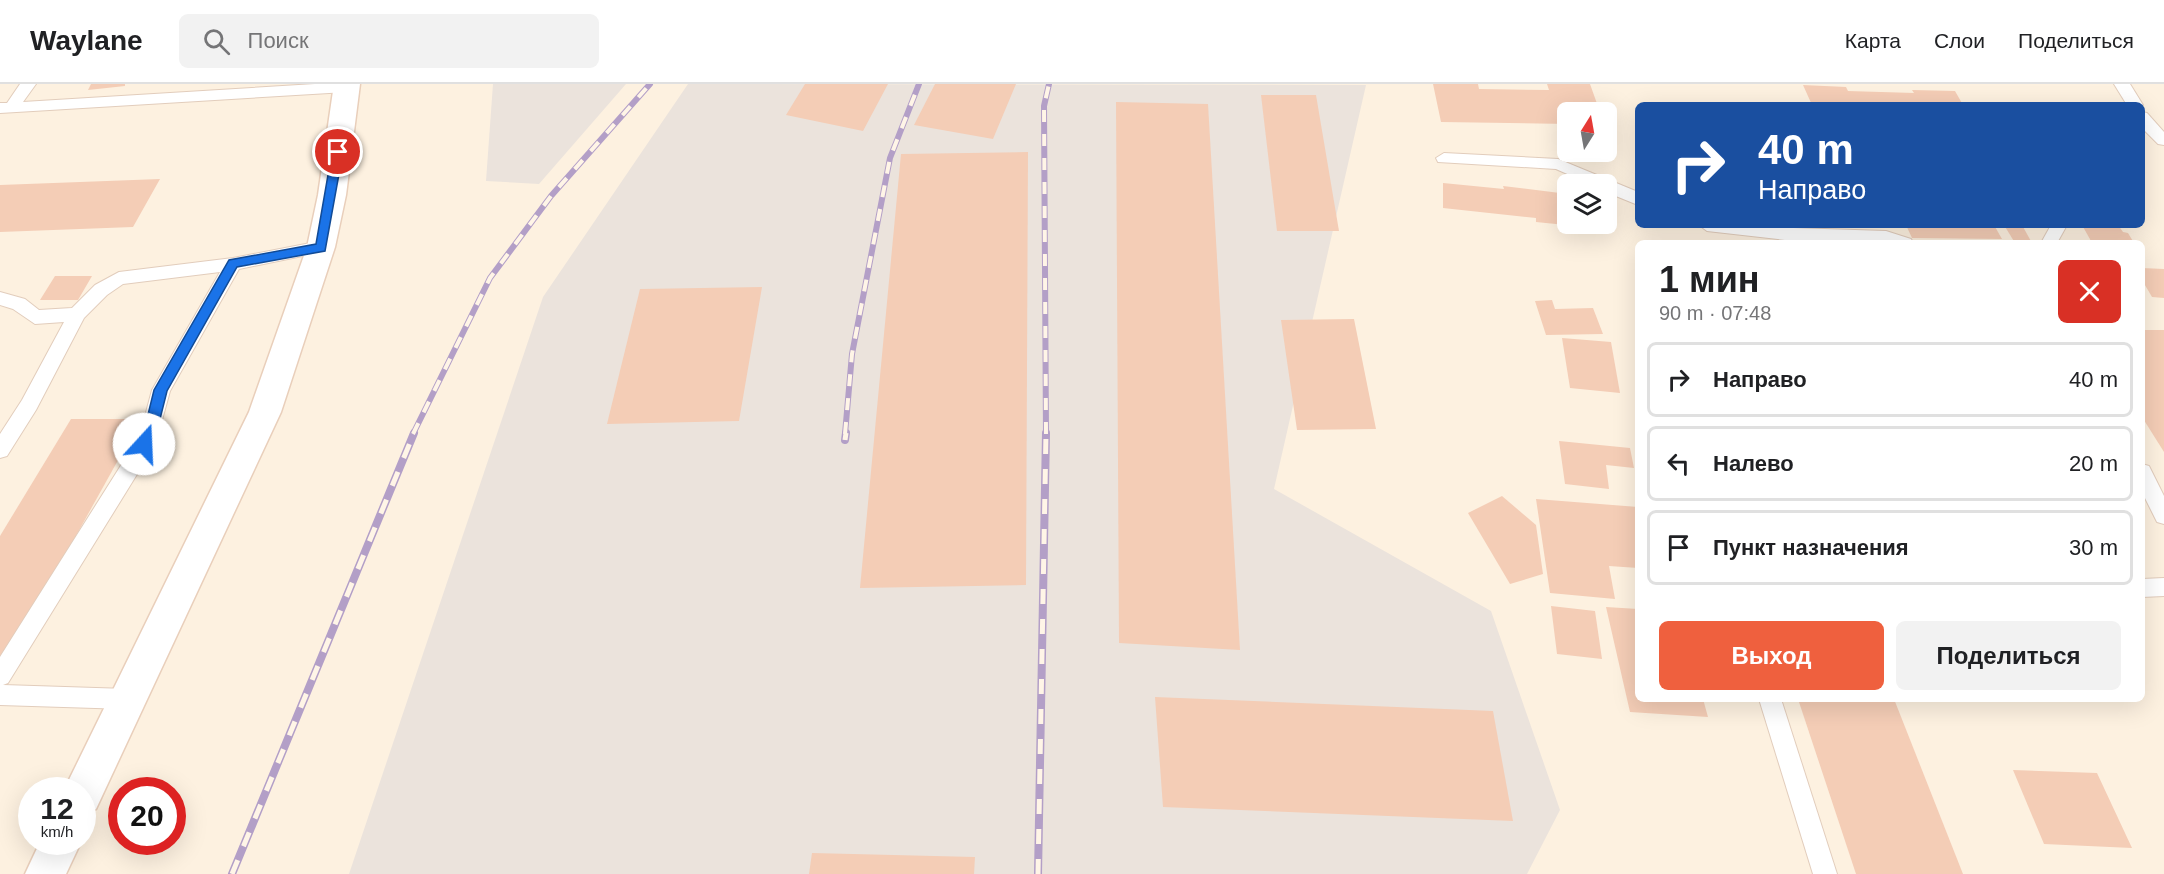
<!DOCTYPE html>
<html lang="ru">
<meta charset="utf-8">
<style>
body{margin:0;font-family:Helvetica,sans-serif;background:#f2f2f2;color:#202124;height:100vh;display:flex;flex-direction:column;font-size:22px;white-space:nowrap}
*{box-sizing:border-box;margin:0}
p{font-size:20px;color:#757577}
.icon{flex:none;width:33px;height:33px;fill:none;stroke:currentColor;stroke-width:2;stroke-linecap:round;stroke-linejoin:round}
.map{position:relative;flex:1;overflow:hidden}
.side{position:absolute;left:1635px;top:156px;width:510px;height:462px;display:flex;flex-direction:column;background:#fff;border-radius:9px;box-shadow:0 6px 24px #0002}
.side>*{flex:none}
.top-card{position:absolute;left:1635px;top:18px;width:510px;height:126px;border-radius:9px;box-shadow:0 6px 24px #0002;background:#1a4fa0;color:#fff;overflow:hidden}
.needle{width:39px;rotate:11deg}
.buttons{position:absolute;left:1557px;top:18px;display:grid;gap:12px}
.buttons a{display:grid;place-items:center;width:60px;height:60px;border-radius:9px;background:#fff;box-shadow:0 6px 24px #0002;font-size:30px}
.speed{position:absolute;left:18px;top:693px;display:flex;gap:12px;font-size:30px;font-weight:700;text-align:center}
.speed>*{display:grid;place-content:center;width:78px;height:78px;border-radius:50%;background:#fff;box-shadow:0 6px 24px #0002;line-height:1}
.speed small{font-size:15px;font-weight:400}
.speed .limit{border:9px solid #d22;background:#fff;color:#111}
.pin{position:absolute;display:grid;place-items:center;width:51px;height:51px;color:#fff;margin:-26px;border:3px solid #fff;border-radius:50%;box-shadow:0 2px 6px #0007}
.me{position:absolute;width:66px;margin:-33px;rotate:20deg;stroke-linejoin:round;filter:drop-shadow(0 0 4px #0008)}
.turn{display:flex;align-items:center;gap:21px;height:126px;padding:0 24px;font-size:27px}
.turn .icon{width:78px;height:78px;stroke-width:2.5}
.turn b{display:block;font-size:42px;line-height:51px}
.round{display:grid;place-items:center;flex:none;width:63px;height:63px;border-radius:9px;background:#f2f2f2}
.overview{display:flex;align-items:center;justify-content:space-between;height:102px;padding:0 24px}
h1{font-size:36px;font-weight:800;line-height:45px}
.cta{display:flex;gap:12px;margin-top:auto;padding:12px 24px}
.cta a{flex:1;height:69px;border-radius:9px;background:#ef603e;color:#fff;font-size:24px;font-weight:800;line-height:69px;text-align:center}
.cta a+a{background:#f2f2f2;color:#202124}
ul{padding:0;list-style:none}
li{display:flex;align-items:center;gap:18px;height:75px;margin:0 12px 9px;padding:0 12px;border:3px solid #e0e0e0;border-radius:9px}
li div{flex:1}
li b{display:block;font-size:22px}
li em{font-style:normal}
header{display:flex;align-items:center;gap:36px;box-sizing:border-box;height:84px;padding:0 30px;background:#fff;border-bottom:2px solid #e0e0e0}
header strong{font-size:28px}
nav{display:flex;gap:33px;margin-inline-start:auto;font-size:21px}
.search{width:420px;height:54px;background:#f2f2f2;display:flex;align-items:center;gap:15px;box-sizing:border-box;padding:0 21px;border-radius:9px;color:#757577;font-size:22px}
.map>svg:first-child{display:block}
.industrial{fill:#ebe3dc}
.building{fill:#f4cdb6}
.lines{fill:none;stroke-linecap:round;stroke-linejoin:round}
.lane-casing{stroke:#e2cdbc;stroke-width:2}
.secondary-casing{stroke:#e9cfbb;stroke-width:3}
.lane{fill:#fff;fill-rule:evenodd}
.secondary{fill:#fff;fill-rule:evenodd}
.rail-far1-casing{stroke:#b39fc7;stroke-width:6}
.rail-casing{stroke:#b39fc7;stroke-width:8}
.rail-far1{stroke:#fff5e7;stroke-width:4;stroke-dasharray:12;stroke-linecap:butt}
.rail{stroke:#fff5e7;stroke-width:5;stroke-dasharray:15;stroke-linecap:butt}
.route{fill:#1a73e8;stroke:#114b97;stroke-width:1.5}
</style>
<header>
<strong>Waylane</strong>
<div class="search"><svg class="icon" aria-label="search" viewBox="0 0 24 24"><circle cx="10" cy="10" r="6"/><path d="M15 15l6 6"/></svg>Поиск</div>
<nav><a>Карта</a><a>Слои</a><a>Поделиться</a></nav>
</header>
<div class="map">
<svg width="2164" height="790" viewBox="0 0 2164 790">
<rect width="100%" height="100%" fill="#fdf1e0"/>
<g class="industrial">
<path d="M493,0H626L539,100L486,97Z"/>
<path d="M688,0L1366,1L1274,405L1491,527L1560,726L1527,790H349L543,213Z"/>
</g>
<g class="building">
<path d="M91,0H125V2L88,6Z"/>
<path d="M805,0H888L863,47L786,31Z"/>
<path d="M935,0H1016L993,55L914,41Z"/>
<path d="M1433,0H1478L1479,5L1549,6L1547,0H1590L1600,28H1568V40L1441,38Z"/>
<path d="M1803,1L1846,3L1848,7L1914,9L1912,6L1955,7L1963,21H1812Z"/>
<path d="M1261,11H1316L1339,147H1277Z"/>
<path d="M1116,18L1208,20L1240,566L1119,559Z"/>
<path d="M1028,68L1026,501L860,504L901,70Z"/>
<path d="M160,95L133,143L0,148V101Z"/>
<path d="M1443,99L1504,105L1503,102L1568,110V140H1594L1595,144L1536,138V134L1443,124Z"/>
<path d="M1906,141H1994L2002,155L1912,154Z"/>
<path d="M2004,141H2022L2032,159H2015Z"/>
<path d="M2082,141H2118L2123,148L2128,149L2134,159L2091,157Z"/>
<path d="M2142,184L2164,185V214L2152,213L2142,196Z"/>
<path d="M55,192H92L78,216H40Z"/>
<path d="M762,203L739,337L607,340L640,205Z"/>
<path d="M1552,216L1555,225L1593,224L1603,250L1546,251L1535,217Z"/>
<path d="M1354,235L1376,345L1297,346L1281,236Z"/>
<path d="M2142,246H2164V368L2142,333Z"/>
<path d="M1562,254L1611,258L1620,309L1570,304Z"/>
<path d="M71,335H141L14,563L0,581V452Z"/>
<path d="M1559,357L1630,364L1634,384L1606,381L1609,405L1565,400Z"/>
<path d="M1502,412L1536,441L1543,490L1510,500L1468,429Z"/>
<path d="M1536,415L1638,423V484L1609,482L1615,515L1550,509Z"/>
<path d="M1551,522L1595,527L1602,575L1557,570Z"/>
<path d="M1606,523L1638,525V615H1703L1708,633L1630,628Z"/>
<path d="M1155,613L1493,627L1513,737L1163,723Z"/>
<path d="M1798,615H1894L1963,790H1856Z"/>
<path d="M2013,686L2097,689L2132,764L2044,760Z"/>
<path d="M812,769L975,773L974,790H809Z"/>
</g>
<g class="lines">
<defs>
<g id="lane">
<path d="M20,0H36L23,18L315,0H352L354,3L346,8L0,29V19H7Z"/>
<path d="M2114,0H2130L2143,21L2142,22L2127,21Z"/>
<path d="M2142,28L2147,29L2164,48V61L2158,60L2142,44Z"/>
<path d="M1444,69L1558,75L1638,108V121L1606,108V100H1590L1556,85L1438,78L1436,74Z"/>
<path d="M1699,141L1886,147L1911,155L1913,159L1803,158L1707,147Z"/>
<path d="M2051,141H2067L2057,159H2041Z"/>
<path d="M321,157L327,159L329,163L327,167L239,185L170,307L159,347L144,379L8,599L3,601L127,605L135,608L138,615L135,622L127,625L0,621V573L130,367L141,347L152,306L220,188L123,200L107,211L84,234L36,326L7,372L0,374V350L22,316L64,238L35,240L13,225L0,221V208L25,215L39,226L72,224L95,201L119,188L233,174Z"/>
<path d="M2142,380L2149,382L2164,412V440L2157,438L2142,408Z"/>
<path d="M2164,494V512L2142,513V495Z"/>
<path d="M1759,615H1781L1837,790H1813Z"/>
</g>
<g id="secondary">
<path d="M334,0H360L346,111L335,163L281,328L96,725L82,730V706H64L249,328L307,163L318,111Z"/>
<path d="M40,758H81L66,790H25Z"/>
</g>
</defs>
<use href="#lane" class="lane-casing"/>
<use href="#secondary" class="secondary-casing"/>
<use href="#lane" class="lane"/>
<use href="#secondary" class="secondary"/>
<defs>
<g id="rail-far1">
<path d="M413,350L490,194L551,112L650,0"/>
<path d="M845,350L852,270L890,74L919,0"/>
<path d="M1046,350L1044,22L1049,0"/>
</g>
<g id="rail">
<path d="M845,356L846,349"/>
<path d="M232,790L414,349"/>
<path d="M1038,790L1046,349"/>
</g>
</defs>
<use href="#rail-far1" class="rail-far1-casing"/>
<use href="#rail" class="rail-casing"/>
<use href="#rail-far1" class="rail-far1"/>
<use href="#rail" class="rail"/>
</g>
<path class="route" d="M338,64L343,68L325,167L237,183L167,307L157,347L148,364H139L137,360L144,347L154,306L229,176L316,160L332,68Z"/>
</svg>
<div class="buttons">
<a><svg class="needle" viewBox="-14 -14 28 28"><path d="M0-13l5 13h-10z" fill="#e53935"/><path d="M0 13l5-13h-10z" fill="#757577"/></svg></a>
<a><svg class="icon" aria-label="layers" viewBox="0 0 24 24"><path d="M12 4l9 5-9 5-9-5zM3 14l9 5 9-5"/></svg></a>
</div>
<div class="speed"><div>12<small>km/h</small></div><div class="limit">20</div></div>
<div class="pin" style="left:338px;top:68px;background:#d93025"><svg class="icon" aria-label="arrive" viewBox="0 0 24 24"><path d="M6 21V4h12l-3 4 3 4H6"/></svg></div>
<svg class="me" style="left:144px;top:360px" viewBox="-20 -20 40 40"><circle r="19" fill="#fff"/><path d="M0-13L10 11 0 6-10 11z" fill="#1a73e8"/></svg>
<div class="top-card">
<div class="turn"><svg class="icon" aria-label="right" viewBox="0 0 24 24"><path d="M7 20v-9h11M14 6l5 5-5 5"/></svg><div><b>40 m</b>Направо</div></div>
</div>
<section class="side">
<div class="overview"><div><h1>1 мин</h1><p>90 m · 07:48</p></div><a class="round" style="background:#d93025;color:#fff"><svg class="icon" aria-label="close" viewBox="0 0 24 24"><path d="M6 6l12 12M18 6L6 18"/></svg></a></div>
<ul>
<li><svg class="icon" aria-label="right" viewBox="0 0 24 24"><path d="M7 20v-9h11M14 6l5 5-5 5"/></svg><div><b>Направо</b></div><em>40 m</em></li>
<li><svg class="icon" aria-label="left" viewBox="0 0 24 24"><path d="M17 20v-9H6M10 6l-5 5 5 5"/></svg><div><b>Налево</b></div><em>20 m</em></li>
<li><svg class="icon" aria-label="arrive" viewBox="0 0 24 24"><path d="M6 21V4h12l-3 4 3 4H6"/></svg><div><b>Пункт назначения</b></div><em>30 m</em></li>
</ul>
<div class="cta"><a>Выход</a><a>Поделиться</a></div>
</section>
</div>
